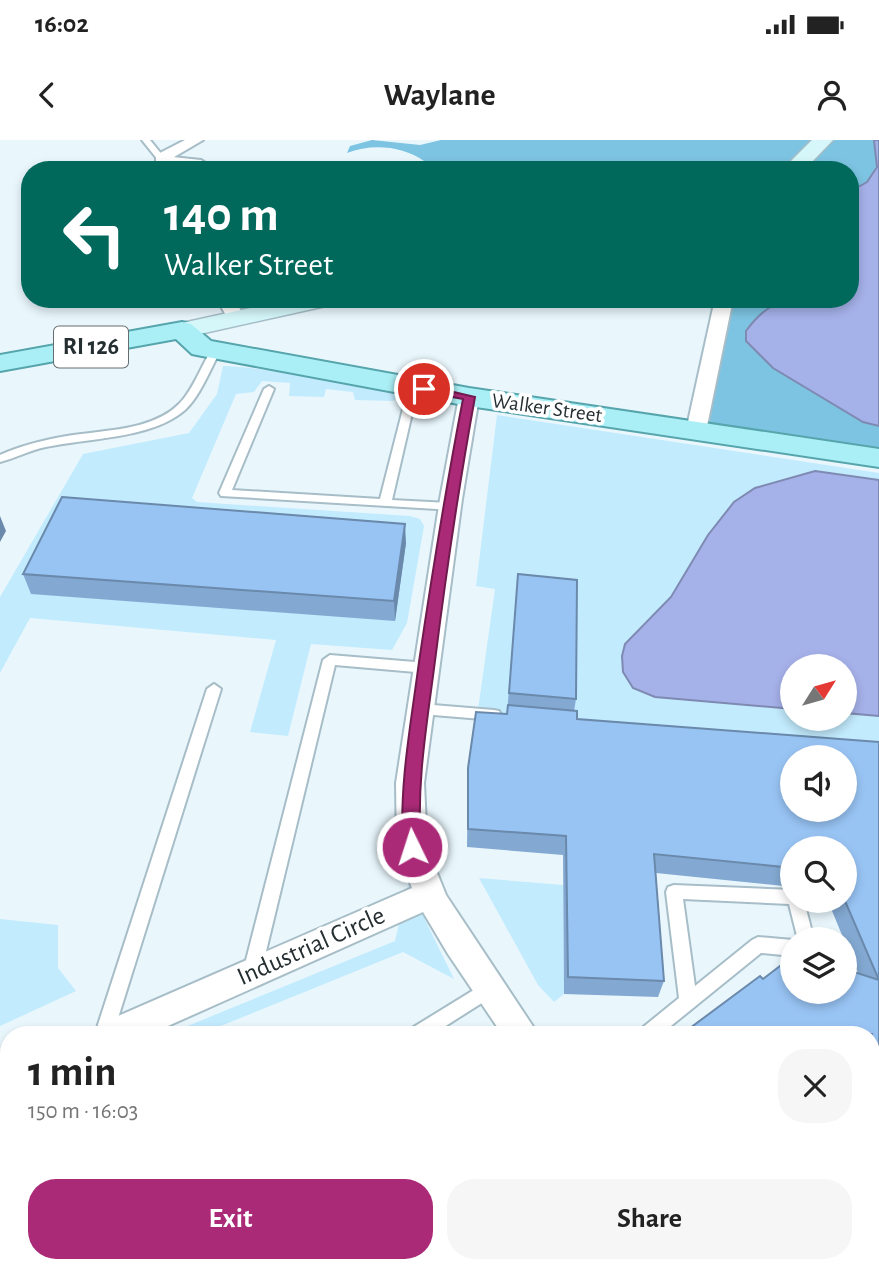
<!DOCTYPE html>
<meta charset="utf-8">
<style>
body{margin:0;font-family:"Alegreya Sans",sans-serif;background:#f6f6f6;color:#222;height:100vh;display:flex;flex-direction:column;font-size:26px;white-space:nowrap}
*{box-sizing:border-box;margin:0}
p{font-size:23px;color:#767676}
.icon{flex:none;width:38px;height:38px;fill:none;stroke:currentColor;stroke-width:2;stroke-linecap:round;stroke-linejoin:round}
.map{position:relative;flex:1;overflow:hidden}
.drawer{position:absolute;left:0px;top:886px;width:880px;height:247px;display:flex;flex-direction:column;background:#fff;border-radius:28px 28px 0 0;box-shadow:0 4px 10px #0003}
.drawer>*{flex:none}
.hud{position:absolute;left:21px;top:21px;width:838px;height:147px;border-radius:28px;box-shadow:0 4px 10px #0003;background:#00695c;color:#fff;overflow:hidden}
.needle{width:46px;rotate:53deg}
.tools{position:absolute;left:780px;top:514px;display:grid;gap:14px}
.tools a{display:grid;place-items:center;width:77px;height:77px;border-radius:50%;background:#fff;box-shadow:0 4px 10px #0003;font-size:35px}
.pin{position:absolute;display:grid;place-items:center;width:60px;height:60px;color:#fff;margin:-30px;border:4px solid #fff;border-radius:50%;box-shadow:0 2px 7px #0007}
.me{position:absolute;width:77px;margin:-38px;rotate:356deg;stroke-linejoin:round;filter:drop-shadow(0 0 5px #0008)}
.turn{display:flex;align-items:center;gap:24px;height:147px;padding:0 28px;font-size:32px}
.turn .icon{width:91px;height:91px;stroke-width:2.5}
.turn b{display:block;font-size:49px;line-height:60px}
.round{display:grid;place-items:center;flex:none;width:74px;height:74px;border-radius:28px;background:#f6f6f6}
.head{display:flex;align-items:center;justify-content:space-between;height:119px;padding:0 28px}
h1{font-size:42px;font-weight:600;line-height:52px}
.button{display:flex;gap:14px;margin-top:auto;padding:14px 28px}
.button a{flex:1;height:80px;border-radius:28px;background:#ab2a77;color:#fff;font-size:28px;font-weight:600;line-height:80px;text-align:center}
.button a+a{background:#f6f6f6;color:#222}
.status{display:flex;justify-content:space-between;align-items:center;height:49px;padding:0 35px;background:#fff;direction:ltr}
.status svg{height:19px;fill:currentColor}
header{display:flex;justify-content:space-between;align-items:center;height:91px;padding:0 28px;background:#fff;font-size:32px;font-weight:600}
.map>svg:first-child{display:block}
.green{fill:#c2ebfd}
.forest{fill:#7dc4e2}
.water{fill:#a5b1e9;stroke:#7f8ab2;stroke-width:2}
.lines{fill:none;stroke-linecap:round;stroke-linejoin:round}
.service-casing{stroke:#a7bdc7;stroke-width:4}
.minor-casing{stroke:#a7bdc7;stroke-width:4}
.secondary-casing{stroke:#a7bdc7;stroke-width:3}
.primary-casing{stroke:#57a5ac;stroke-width:4}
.service{fill:#fff;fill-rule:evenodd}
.minor{fill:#fff;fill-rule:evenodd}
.secondary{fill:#d5f7fa;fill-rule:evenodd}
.primary{fill:#aaeff5;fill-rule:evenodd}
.wall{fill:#83a9d2}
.shaded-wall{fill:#6a89ab}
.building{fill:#98c4f4;stroke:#6a89ab;stroke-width:2;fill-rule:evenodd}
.route{fill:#ab2a77;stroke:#6f1b4d;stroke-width:2}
.labels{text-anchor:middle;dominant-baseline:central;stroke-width:7;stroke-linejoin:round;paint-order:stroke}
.far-street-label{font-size:21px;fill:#252e31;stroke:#fff}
.shield{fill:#fff;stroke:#666d6f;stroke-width:2}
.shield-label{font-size:24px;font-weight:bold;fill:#252e31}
.street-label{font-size:26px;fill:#252e31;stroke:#fff}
</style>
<div class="status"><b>16:02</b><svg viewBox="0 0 49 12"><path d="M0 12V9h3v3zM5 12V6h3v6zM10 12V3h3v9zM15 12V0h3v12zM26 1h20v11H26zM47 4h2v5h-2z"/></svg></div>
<header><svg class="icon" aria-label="back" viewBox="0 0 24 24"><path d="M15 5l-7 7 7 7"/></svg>Waylane<svg class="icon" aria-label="person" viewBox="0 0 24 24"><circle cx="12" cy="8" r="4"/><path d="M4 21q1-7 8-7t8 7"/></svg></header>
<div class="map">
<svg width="879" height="1131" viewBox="0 0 879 1131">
<rect width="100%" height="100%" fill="#e9f7fd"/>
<g class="green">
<path d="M223,226C247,225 436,253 449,263L441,271L420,269V262L396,258L393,261L355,260L353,252L326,249L324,257L289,256L290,243L262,241L254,252L236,254L192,358L197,362L410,376L420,379L424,386L407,483L392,510L311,504L288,596L250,592L276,500L30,478L0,533V457L83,314L189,293L217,254Z"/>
<path d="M497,275L879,333V340L814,331L755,348L734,361L708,395L671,457L625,504L655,557L793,569V579H845V573L879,576V621L475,591L495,449L476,446Z"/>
<path d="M479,738L563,745L564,854L554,862L538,845Z"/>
<path d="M408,745L454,839L403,812L201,894H168L395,801Z"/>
<path d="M0,779L58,785V828L76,851L0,886Z"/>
<path d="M625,1124H753L745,1131H626Z"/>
</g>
<g class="forest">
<path d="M372,0L420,5L441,0H874L879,22L867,42L851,51L850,30H420L424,21C403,6 372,3 347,13L350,6Z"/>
<path d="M722,159H782L754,180L746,202L773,228L863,282L879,286V321L703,293Z"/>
</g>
<g class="water">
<path d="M874,0H879V286L863,282L773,228L746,201V191C776,149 804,159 850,159L851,51L867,42L877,27Z"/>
<path d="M815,331L879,340V576L845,573V527H793V569L655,557L633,548L623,532L622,516L625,504L671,457L708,395L734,362L755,348Z"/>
<path d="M879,1007V1131H745L753,1124H872V1014Z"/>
</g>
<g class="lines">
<defs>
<g id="service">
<path d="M142,0H150L163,16L201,20L215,30H205L196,24L158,20Z"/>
<path d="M213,208L221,210C210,229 201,255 185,270C152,299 88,298 46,307C30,310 16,318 0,322V315C22,305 44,300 67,296C103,290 152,291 179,264C194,249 201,225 213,208Z"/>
<path d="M269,246L274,249L232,350L380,359L403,269L408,266L413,269L392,360L449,363L453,364V370L221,356L219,353L264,249Z"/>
<path d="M330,515L427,523L434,528L427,533L335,525L261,832L258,838L252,840L246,838L243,832L323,520Z"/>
<path d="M214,544L221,549L113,894H95L207,549Z"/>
<path d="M421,564L494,570L499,571L501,575L499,579L494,580L421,574L416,573L414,569L416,565Z"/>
<path d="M674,745L793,750V761H804L814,800H798L789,764L683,759L695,846L752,800L758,797L793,800V816L761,813L661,894H639L642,888L679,858L666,752L668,747Z"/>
<path d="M490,840L496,842L499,848L496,854L433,894H409L412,888Z"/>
<path d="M307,1124H328L325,1131H310Z"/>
</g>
<g id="minor">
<path d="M185,0H203L169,20L170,30H156V15Z"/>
<path d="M217,159H235L244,177L241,181H229Z"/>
<path d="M715,159H733L706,291L696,297L686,291Z"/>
<path d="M469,251L479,257L462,359L424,643L427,708L446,755L538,894H502L448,814L423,772L150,894H97L102,883L412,748L397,708L396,643L440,359L459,257Z"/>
<rect x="0" y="924" width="9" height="34"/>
<path d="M91,1124H130L133,1131H94Z"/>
<path d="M528,1124H568L565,1131H525Z"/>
</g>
<g id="secondary">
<path d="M812,0H833L804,30H782Z"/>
<path d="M291,159H338L335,164L182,198L173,195L169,190L173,185Z"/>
</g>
<path id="primary" d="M182,182L191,184L211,201L469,248L879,309V327L469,266L202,216L192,214L176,199L0,231V215Z"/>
</defs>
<use href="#service" class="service-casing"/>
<use href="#minor" class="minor-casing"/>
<use href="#secondary" class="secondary-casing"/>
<use href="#primary" class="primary-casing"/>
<use href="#service" class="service"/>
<use href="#minor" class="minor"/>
<use href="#secondary" class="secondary"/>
<use href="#primary" class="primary"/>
</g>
<g class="wall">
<path d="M406,403L395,481L31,454L23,434Z"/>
<path d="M518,434L576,559L574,571L577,579L879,602V1016L872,1023L763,839L858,833L845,803V800H844L828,761H845V709H793V747L656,733L664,841L658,857L564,854L563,715L467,707L468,628L507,574Z"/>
<path d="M757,1124H770L763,1131Z"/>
</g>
<g class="shaded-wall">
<path d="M0,376L6,391L0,402Z"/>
<path d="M405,384L406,403L395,481L394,461Z"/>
</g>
<g class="building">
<path d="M62,357L405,384L394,461L23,434Z"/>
<path d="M518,434L577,440L576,559L509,553Z"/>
<path d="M508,565L577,571V579L879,602V840L845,761V709H793V728L654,714L664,841L568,837L566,696L468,689V628L476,572L507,574ZM793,618H845V670H793Z"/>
<path d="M793,816V852H845V829L879,840V1015L872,1022V894H682L760,836L763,839Z"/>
</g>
<path class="route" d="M424,245L475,257C459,345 446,433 435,521C427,583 416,645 421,707L412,715L403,707C399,645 411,584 419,522C432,434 446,347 463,259L419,251V246Z"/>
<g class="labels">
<g class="far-street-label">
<text transform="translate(547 268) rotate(8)">Walker Street</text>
</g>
<rect class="shield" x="54" y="186.5" width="74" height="41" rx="5"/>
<g class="shield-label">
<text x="91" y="207">RI 126</text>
</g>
<g class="street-label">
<text transform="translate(311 806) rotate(-24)">Industrial Circle</text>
</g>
</g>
</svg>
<div class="tools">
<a><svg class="needle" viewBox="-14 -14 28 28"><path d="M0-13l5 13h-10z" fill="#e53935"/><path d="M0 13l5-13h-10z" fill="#767676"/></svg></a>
<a><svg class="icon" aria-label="sound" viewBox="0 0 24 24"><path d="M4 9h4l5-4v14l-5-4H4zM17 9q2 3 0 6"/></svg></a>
<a><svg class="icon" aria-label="search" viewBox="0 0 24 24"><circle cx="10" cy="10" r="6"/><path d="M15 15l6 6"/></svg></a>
<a><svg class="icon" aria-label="layers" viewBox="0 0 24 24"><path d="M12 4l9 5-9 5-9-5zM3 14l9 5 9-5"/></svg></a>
</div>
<div class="pin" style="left:424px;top:249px;background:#d93025"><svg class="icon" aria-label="arrive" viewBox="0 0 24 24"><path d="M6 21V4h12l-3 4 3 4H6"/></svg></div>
<svg class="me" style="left:412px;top:707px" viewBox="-20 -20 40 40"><circle r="17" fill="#ab2a77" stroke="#fff" stroke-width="3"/><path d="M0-11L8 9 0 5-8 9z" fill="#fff"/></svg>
<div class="hud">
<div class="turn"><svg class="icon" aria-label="left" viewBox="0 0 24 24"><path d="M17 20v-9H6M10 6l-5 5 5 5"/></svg><div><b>140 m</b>Walker Street</div></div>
</div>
<section class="drawer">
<div class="head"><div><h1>1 min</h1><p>150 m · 16:03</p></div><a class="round"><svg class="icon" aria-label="close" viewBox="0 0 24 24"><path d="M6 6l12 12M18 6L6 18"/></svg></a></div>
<div class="button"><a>Exit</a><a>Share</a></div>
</section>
</div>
